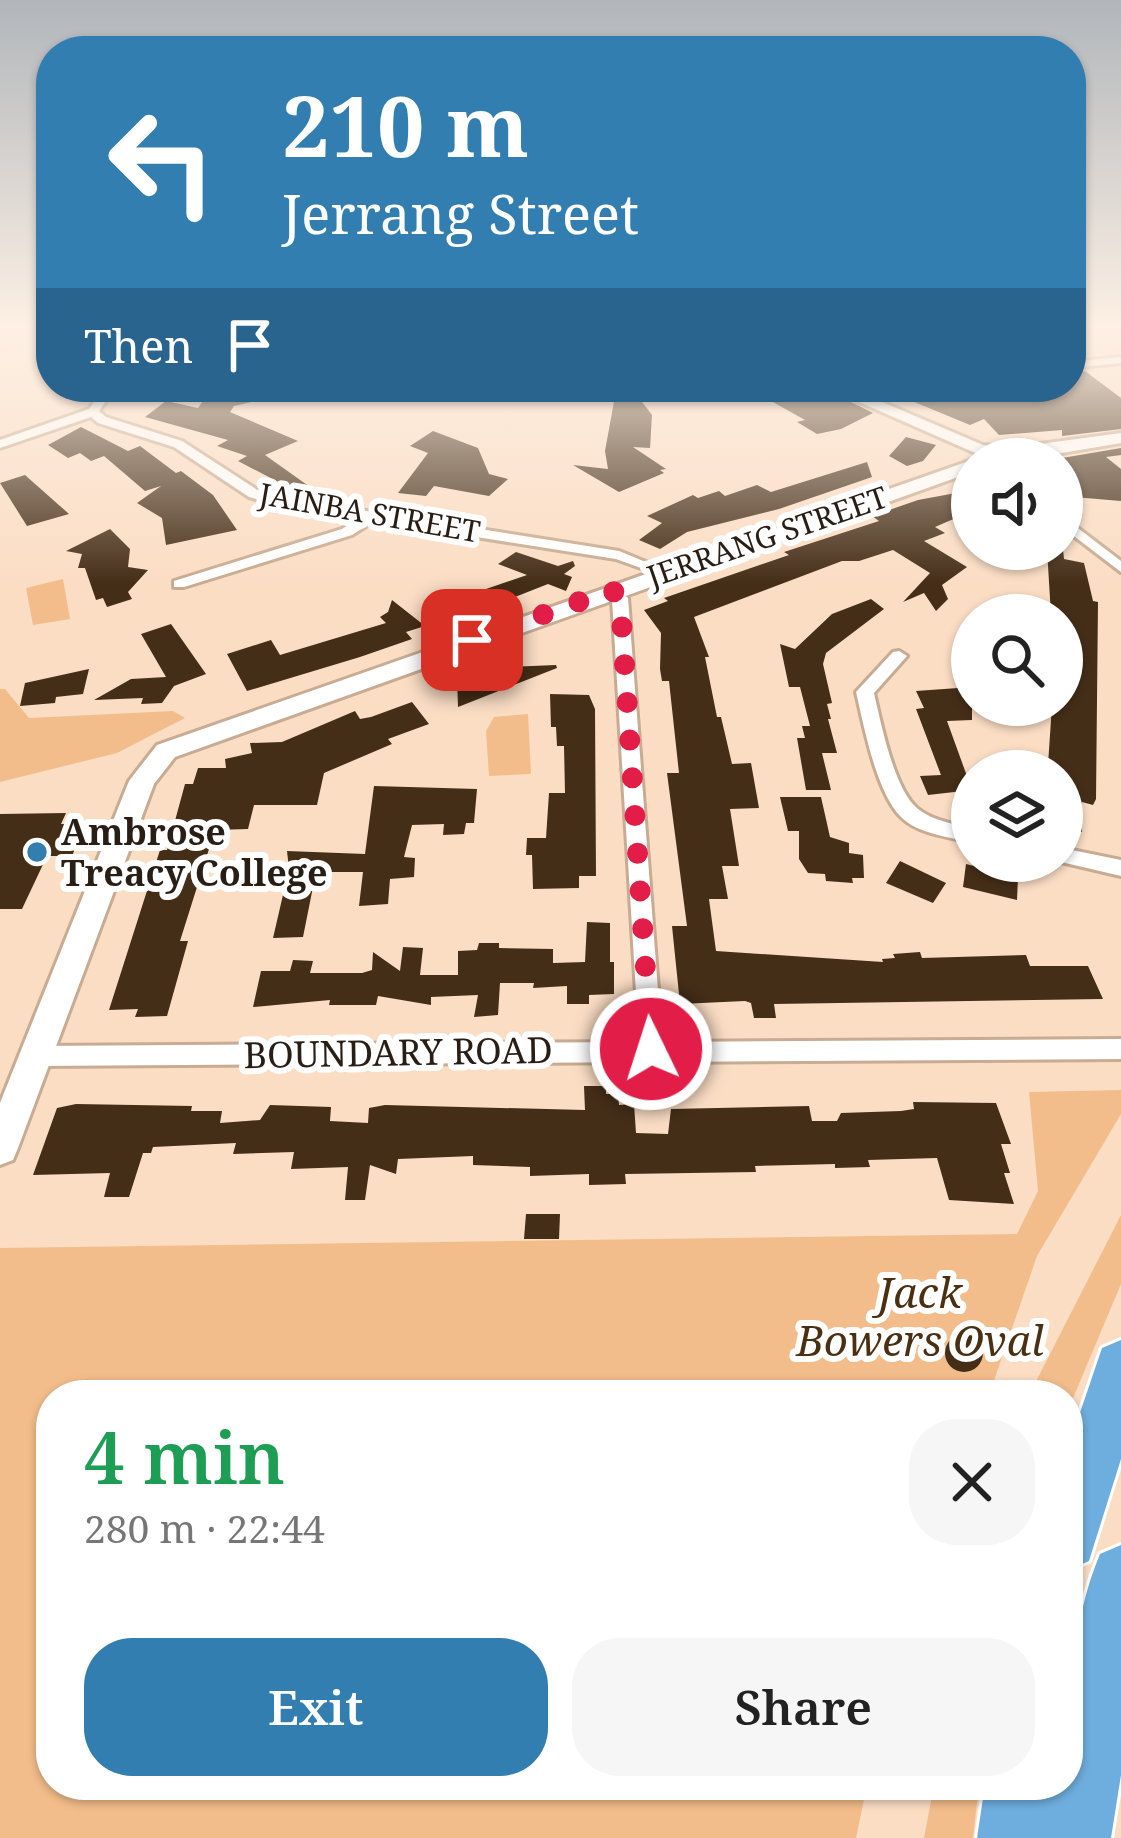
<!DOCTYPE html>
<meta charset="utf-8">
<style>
body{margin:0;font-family:"Noto Serif",serif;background:#f6f6f6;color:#222;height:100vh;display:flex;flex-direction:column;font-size:45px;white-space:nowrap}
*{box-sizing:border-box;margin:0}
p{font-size:39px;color:#767676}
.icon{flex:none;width:66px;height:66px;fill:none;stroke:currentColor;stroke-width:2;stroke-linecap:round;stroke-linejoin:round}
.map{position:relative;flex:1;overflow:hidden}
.details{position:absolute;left:36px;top:1380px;width:1047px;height:420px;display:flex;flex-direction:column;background:#fff;border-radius:48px;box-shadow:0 3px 9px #0004}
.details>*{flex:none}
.guide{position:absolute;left:36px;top:36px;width:1050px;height:366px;border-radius:48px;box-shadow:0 3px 9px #0004;background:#327eb1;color:#fff;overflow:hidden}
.fabs{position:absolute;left:951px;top:438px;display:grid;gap:24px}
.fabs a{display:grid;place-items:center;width:132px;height:132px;border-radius:50%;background:#fff;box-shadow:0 3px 9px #0004;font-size:60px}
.pin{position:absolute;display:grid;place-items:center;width:102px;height:102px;color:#fff;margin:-51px;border-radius:24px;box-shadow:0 6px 18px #0006}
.me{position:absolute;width:132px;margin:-66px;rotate:356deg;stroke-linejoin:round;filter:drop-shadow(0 0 9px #0008)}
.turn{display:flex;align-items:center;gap:42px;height:252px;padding:0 48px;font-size:54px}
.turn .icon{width:156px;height:156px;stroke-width:2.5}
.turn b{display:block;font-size:84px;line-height:102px}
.then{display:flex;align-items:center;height:114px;padding:0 48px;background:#0003;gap:24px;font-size:45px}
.round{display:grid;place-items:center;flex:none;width:126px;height:126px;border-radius:48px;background:#f6f6f6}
.overview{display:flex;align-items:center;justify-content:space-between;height:204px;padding:0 48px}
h1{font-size:72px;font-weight:600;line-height:90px;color:#1e9e55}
.primary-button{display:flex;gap:24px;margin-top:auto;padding:24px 48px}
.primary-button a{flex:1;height:138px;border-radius:48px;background:#327eb1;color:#fff;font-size:48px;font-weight:600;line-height:138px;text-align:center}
.primary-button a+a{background:#f6f6f6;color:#222}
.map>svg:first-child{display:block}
.green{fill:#f3bd8b}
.building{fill:#452e18}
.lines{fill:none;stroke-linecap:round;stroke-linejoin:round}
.street-casing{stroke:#c7ab92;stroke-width:6}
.secondary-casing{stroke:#c7ab92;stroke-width:6}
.highway-casing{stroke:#fff;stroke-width:6}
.street{fill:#fff;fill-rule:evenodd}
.secondary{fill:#fff;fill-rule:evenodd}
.highway{fill:#6eaede;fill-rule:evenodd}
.route{stroke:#e11d48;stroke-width:21;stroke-dasharray:0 37.8}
.poi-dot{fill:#327eb1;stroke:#fff;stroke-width:4.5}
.labels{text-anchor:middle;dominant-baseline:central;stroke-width:12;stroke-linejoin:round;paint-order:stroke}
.far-street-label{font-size:30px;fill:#291e15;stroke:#fff}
.poi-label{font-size:36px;font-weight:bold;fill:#291e15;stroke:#fff;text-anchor:start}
.street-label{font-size:36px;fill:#291e15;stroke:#fff}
.near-park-label{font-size:42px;font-style:italic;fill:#4a2f13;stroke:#fff}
</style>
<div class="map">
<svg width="1121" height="1838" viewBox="0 0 1121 1838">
<rect width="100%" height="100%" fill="#fbddc4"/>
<g class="green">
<path d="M63,579L70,619L33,625L26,588Z"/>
<path d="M0,689H5L29,718L173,711L185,718L117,753L0,782Z"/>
<path d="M528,714L531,774L489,776L486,731L494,717Z"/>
<path d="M1121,1090V1114L1037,1256L989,1395H51V1785H867L856,1838H0V1248L1017,1234L1038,1191L1029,1092Z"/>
<path d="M1121,1215V1284L1068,1410V1395H1029Z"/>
<path d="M934,1785H979L973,1838H924Z"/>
</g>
<g class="building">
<path d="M1085,371L1121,398V429L1062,436V430L999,435L984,419L970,425L878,387H1071V372Z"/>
<path d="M746,387H821L873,413L841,429L817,434L797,422L805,420Z"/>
<path d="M212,388L268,392L269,398L234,406L230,412L298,441L265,455L310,487L305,496L238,461L247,456L217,446L228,440L145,417L166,401L198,408Z"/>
<path d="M636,394L652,415L650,448L633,447L666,469L660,470L664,473L619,492L573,465L608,469L605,451L615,396Z"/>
<path d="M81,427L128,451L140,446L176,473L181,471L213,495L237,530L166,545L162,518L137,503L161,486L145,491L104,456L91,461L80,453L68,458L48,445Z"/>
<path d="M433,431L478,448L489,474L508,479L489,496L434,486L426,496L398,493L428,453L410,446Z"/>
<path d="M906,437L936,445L923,461L907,466L889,456Z"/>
<path d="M1121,448V455L1106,457L1121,469V501L1062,496V458Z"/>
<path d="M867,462L872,477L779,509L687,532L660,549L639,540L662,523L647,516L693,495L698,498L719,491L725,496L757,485L771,492Z"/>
<path d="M25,475L69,514L27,526L0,483Z"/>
<path d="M972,490V511L935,527L945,533L924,541L967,567L942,585L948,599L936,611L924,593L903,602L930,573L893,550L859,561H842L694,617L709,657H705L717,717H721L732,764L751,763L759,808L730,809L739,866H722L728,899H709L716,951L883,962L882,959L895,958L893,954L920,952L922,958L1026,955L1030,966H1088L1103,999L774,1004L776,1018H754L751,1003L745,1001L680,1004L672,926H687L667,773H679L669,681H662L660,669L661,633L644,610L668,601L664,598L789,555L784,552L879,521L872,516L918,500Z"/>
<path d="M110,529L130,549L128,567L148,570L128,592L132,599L107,607L103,598L96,600L85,568H78L82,554L66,551Z"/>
<path d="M1047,549H1063L1064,559L1084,563L1093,601L1098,602L1096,799L1093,805L1082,802V832L1062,828V768L1048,765L1052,705H1062V615H1051Z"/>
<path d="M516,552L558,566L573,561L575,566L564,574L572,577L566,591L548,584L446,624L434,607L527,575L498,564Z"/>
<path d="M871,599L884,609L826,653L823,664L832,703L827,704L831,719H828L837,753H822L831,790H806L797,738H805L802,726H810L800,687H789L780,644L795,649L832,614Z"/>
<path d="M392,600L425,626L406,632L412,639L360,657L247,691L227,654L271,640L280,655L386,623L380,617L388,612Z"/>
<path d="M171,624L206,674L174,686L162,703L141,704L143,698L94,700L131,679L166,677L141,634Z"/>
<path d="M556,665L557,668L458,707L457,679L486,678V668Z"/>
<path d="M89,669L83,694L56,697L55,703L20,706L25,683Z"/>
<path d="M972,687V720L947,721L972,790L928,795L920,776L941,775L916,709L924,708L916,691Z"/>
<path d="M550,694L589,695L595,709L596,876H579V888L533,889L532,855H526L527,838H546L549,793H565L564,746H557L556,727H551Z"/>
<path d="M412,702L429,724L388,739L392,744L324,773L317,805H254L248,829L215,830L180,941H188L167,1016L135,1017L138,1009L109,1010L160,850H167L185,784H193L198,768H226L225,759L252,753L250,743L282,742L355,711L360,719L371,717Z"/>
<path d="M374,786L477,789L474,823H466L464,834L443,835L444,824L412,825L404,857L415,858L414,877L390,879L388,904L359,906L363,872H321L320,882H314L303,937L273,938L289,869L287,851L365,854Z"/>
<path d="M780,797H821L830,837L849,843V853L863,855L864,878H852L853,883L826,881L825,874L808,873L799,859V831H788Z"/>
<path d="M66,813L61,824H85L72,856H47L22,909H0V814Z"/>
<path d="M900,861L946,883L933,903L886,883Z"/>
<path d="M966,864L1018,877L1017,900L963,887Z"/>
<path d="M587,922L610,923V962H614V994L589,995V1004H567V986L533,988L534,983H500L498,1015L474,1017L478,995L431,997V1005L378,996L376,1005H329L330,1000L253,1007L261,971H290L293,960L313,961L310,973H362L372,970L373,952L400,971L403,947L423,948L420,975H458V951L477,950L479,943H499V948L553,949V963L585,962Z"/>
<path d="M584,1086H606V1094H618L619,1105L634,1104L636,1133L668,1134L671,1109L809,1106L812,1121H837L841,1113L901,1111L914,1109L913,1102L996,1103L1011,1144H1001L1010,1173H1004L1014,1204L949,1200L937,1158L868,1160L870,1167L835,1168V1164L755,1166L756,1172L625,1174L626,1184L589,1185V1174L530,1176V1167L473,1165V1156L398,1159L396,1174L370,1165L365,1200H345L348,1167L291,1169L294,1152L233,1154L236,1143L153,1147L151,1153H143L129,1197H104L110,1173L33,1175L57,1108L76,1104L192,1106L191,1111H222L220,1123L260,1120L270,1105L331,1107L330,1121L368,1123L369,1108L385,1105L585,1110Z"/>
<path d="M526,1214H560L559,1239H524Z"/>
<circle cx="964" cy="1353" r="19"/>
</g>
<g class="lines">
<defs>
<g id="street">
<path d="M1121,357V363L1071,368V362Z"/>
<path d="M104,387H116L99,411L106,417L182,441L259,491L278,497L619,551L670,572L663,576L616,559L374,521L352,535L184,587H174V581L342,529L359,518L276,505L249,497L174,447L98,423L91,417L0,448V440L89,409Z"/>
<path d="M1062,516L1121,561V572L1062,527Z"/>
<path d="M612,585L628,598L662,1042L1121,1039V1059L36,1066L28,1063L24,1056L28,1049L36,1046L639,1042L612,599L604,590Z"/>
<path d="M899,651L907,656L874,693C881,723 894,790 918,809C933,821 954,824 972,828V842C949,837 918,834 901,817C876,792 864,726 856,692L893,652Z"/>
<path d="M1062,848L1121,860V876L1057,861H1062Z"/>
</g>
<g id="secondary">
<path d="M825,387H847L983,445L1011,448L1121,433V443L1026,459L980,455Z"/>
<path d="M972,460V472L175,757L154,784L18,1148L13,1160L0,1165V1103L129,781L157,745Z"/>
</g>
<g id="highway">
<path d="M1121,1340V1459L1089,1561L1068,1570V1448L1102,1348Z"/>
<path d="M1121,1545V1775L1111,1838H977L985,1785H1068C1068,1709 1070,1625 1100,1554Z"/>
</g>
</defs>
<use href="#street" class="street-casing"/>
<use href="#secondary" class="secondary-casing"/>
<use href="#highway" class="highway-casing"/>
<use href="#street" class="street"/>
<use href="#secondary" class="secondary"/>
<use href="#highway" class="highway"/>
</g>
<linearGradient id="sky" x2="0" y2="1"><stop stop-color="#b1b6bb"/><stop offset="0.56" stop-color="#fdf0e4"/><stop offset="1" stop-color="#fdf0e4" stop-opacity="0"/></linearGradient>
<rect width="1121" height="583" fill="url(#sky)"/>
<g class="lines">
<path class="route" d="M472,640L612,590L620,598L651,1049"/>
</g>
<circle class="poi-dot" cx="37" cy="852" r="12"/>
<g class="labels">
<g class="far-street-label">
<text transform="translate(370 512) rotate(10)">JAINBA STREET</text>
<text transform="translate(767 536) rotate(-19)">JERRANG STREET</text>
</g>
<g class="poi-label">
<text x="61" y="831">Ambrose<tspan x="61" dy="41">Treacy College</tspan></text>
</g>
<g class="street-label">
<text transform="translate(398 1052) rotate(-1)">BOUNDARY ROAD</text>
</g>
<g class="near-park-label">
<text x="920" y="1291">Jack<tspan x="920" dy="48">Bowers Oval</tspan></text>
</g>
</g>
</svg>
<div class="fabs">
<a><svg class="icon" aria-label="sound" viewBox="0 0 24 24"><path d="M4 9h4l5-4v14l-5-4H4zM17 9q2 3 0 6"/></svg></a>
<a><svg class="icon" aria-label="search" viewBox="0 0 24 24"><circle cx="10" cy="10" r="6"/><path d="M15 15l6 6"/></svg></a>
<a><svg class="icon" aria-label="layers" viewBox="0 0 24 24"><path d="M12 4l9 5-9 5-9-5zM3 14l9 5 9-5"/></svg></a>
</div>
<div class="pin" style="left:472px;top:640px;background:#d93025"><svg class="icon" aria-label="arrive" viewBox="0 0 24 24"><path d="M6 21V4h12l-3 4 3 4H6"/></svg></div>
<svg class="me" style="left:651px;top:1049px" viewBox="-20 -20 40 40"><circle r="17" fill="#e11d48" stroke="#fff" stroke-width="3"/><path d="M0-11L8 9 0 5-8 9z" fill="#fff"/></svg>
<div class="guide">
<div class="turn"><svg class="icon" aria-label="left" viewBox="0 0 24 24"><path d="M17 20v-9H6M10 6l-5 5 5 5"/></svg><div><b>210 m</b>Jerrang Street</div></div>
<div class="then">Then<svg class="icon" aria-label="arrive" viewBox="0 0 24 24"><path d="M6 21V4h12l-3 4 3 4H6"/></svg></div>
</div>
<section class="details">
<div class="overview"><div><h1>4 min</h1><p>280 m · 22:44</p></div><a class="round"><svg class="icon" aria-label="close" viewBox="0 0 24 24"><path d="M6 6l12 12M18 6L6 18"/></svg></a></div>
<div class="primary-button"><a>Exit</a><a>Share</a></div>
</section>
</div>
